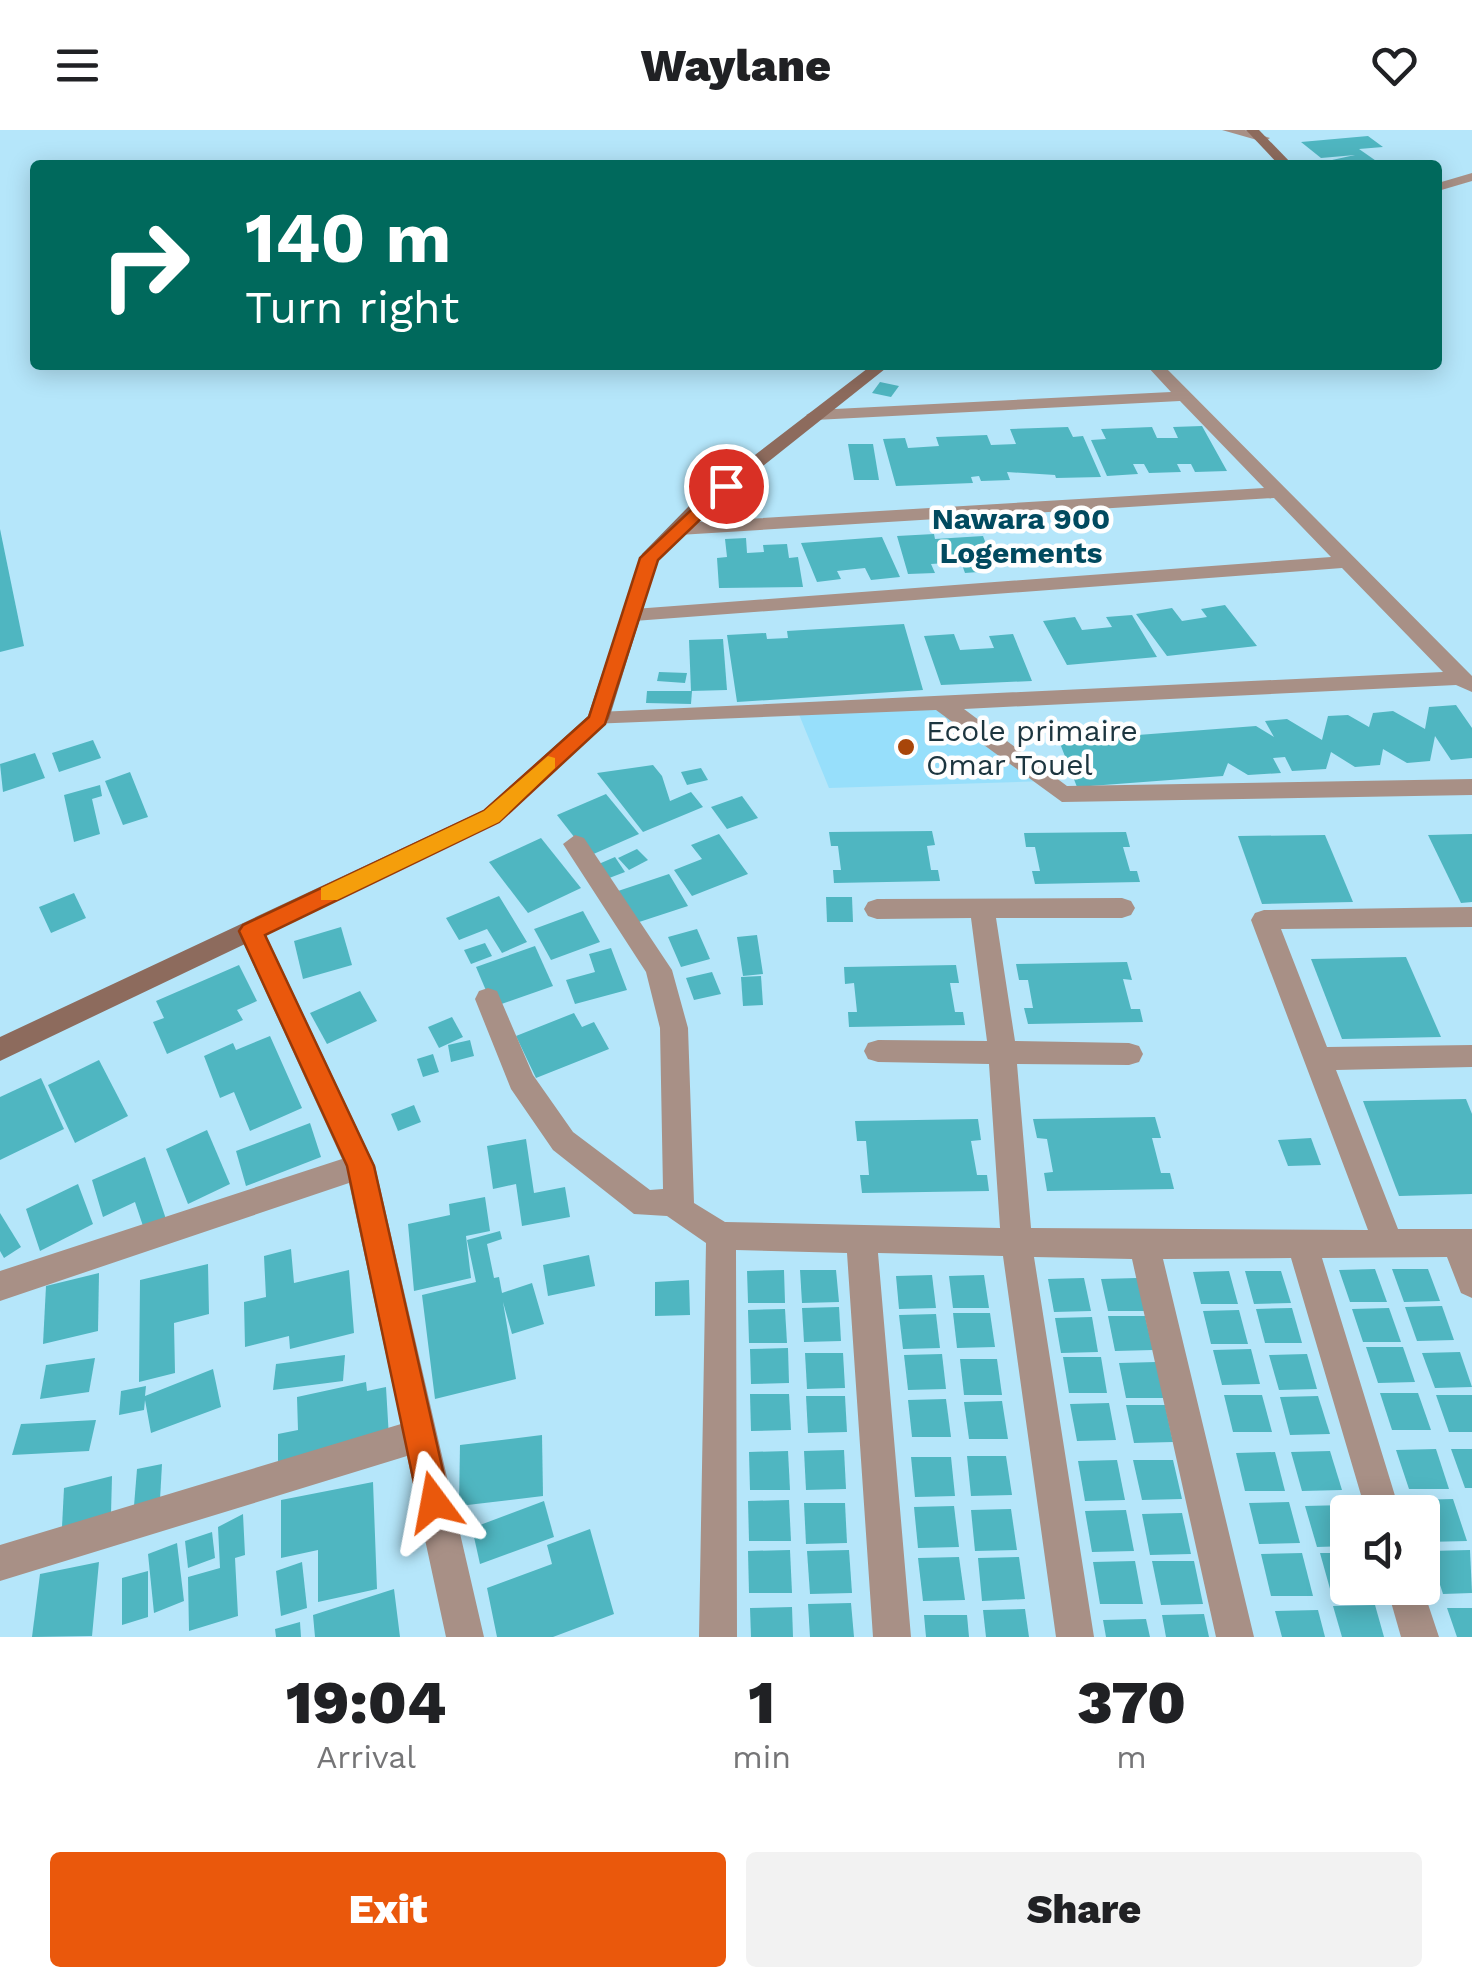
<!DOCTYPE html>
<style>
body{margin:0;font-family:"Work Sans",sans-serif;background:#f2f2f2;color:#202124;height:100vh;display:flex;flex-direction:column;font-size:38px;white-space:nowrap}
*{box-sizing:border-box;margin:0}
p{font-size:32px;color:#757577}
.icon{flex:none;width:55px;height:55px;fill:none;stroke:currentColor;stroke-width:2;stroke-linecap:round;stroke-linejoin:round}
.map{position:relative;height:1507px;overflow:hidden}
.details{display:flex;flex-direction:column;background:#fff;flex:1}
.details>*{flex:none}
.banner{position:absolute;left:30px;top:30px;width:1412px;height:210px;border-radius:10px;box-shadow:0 5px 25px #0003;background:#00695c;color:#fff;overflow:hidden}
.controls{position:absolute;left:1330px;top:1365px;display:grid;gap:20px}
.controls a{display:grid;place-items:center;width:110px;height:110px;border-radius:10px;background:#fff;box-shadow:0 5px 25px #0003;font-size:50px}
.pin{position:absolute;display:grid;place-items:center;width:85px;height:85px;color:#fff;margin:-42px;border:5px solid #fff;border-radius:50%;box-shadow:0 2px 10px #0007}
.me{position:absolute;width:110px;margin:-55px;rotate:347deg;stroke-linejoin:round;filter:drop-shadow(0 0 8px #0008)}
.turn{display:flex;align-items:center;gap:35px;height:210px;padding:0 50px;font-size:45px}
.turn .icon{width:130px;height:130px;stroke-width:2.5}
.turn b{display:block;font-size:70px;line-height:85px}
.eta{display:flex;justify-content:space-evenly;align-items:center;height:170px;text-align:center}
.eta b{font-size:60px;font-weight:800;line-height:70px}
.button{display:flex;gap:20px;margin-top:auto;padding:20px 50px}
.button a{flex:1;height:115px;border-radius:10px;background:#ea580c;color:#fff;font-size:40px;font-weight:800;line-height:115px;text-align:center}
.button a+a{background:#f2f2f2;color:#202124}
header{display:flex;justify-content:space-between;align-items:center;height:130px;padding:0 50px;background:#fff;font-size:45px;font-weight:800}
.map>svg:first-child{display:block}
.built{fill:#97dffb}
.building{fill:#4fb6c1}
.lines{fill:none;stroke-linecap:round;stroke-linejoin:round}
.minor{fill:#a89086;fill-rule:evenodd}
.secondary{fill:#8d6b5d;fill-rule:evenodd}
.route{fill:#ea580c;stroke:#983908;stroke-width:2.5}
.slow{fill:#f59e0b}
.poi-dot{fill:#a8460a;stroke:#fefefe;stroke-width:4}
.labels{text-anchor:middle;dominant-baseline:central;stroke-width:9;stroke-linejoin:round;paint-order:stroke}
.far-quarter-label{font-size:30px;font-weight:bold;fill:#014a5f;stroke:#fefefe}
.poi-label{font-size:30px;fill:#1c353f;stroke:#fefefe;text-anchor:start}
</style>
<header><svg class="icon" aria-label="menu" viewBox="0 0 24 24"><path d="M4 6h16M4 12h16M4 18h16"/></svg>Waylane<svg class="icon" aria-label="heart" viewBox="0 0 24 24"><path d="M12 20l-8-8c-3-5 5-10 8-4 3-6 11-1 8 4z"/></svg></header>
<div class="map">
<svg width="1472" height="1507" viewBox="0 0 1472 1507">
<rect width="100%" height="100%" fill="#b5e6fa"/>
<path class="built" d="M944,575L1045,651L829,658L798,582Z"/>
<g class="building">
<path d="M1368,6L1383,17L1359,19L1382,35H1309L1355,25L1321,28L1301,12Z"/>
<path d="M880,252L899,256L891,267L872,263Z"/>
<path d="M1202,296L1227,341L1195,342L1191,334H1177L1181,342L1149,343L1144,334H1133L1138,344L1107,346L1091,310L1106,309L1101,299L1152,297L1157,308H1178L1173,297Z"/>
<path d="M1068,297L1073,307L1083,306L1101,347L1056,348L1055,345L1007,342L1010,350L981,351L979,346L971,347L973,353L896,356L883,309L905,308L908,318L939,316L936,307L987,305L991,315L1016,314L1010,299Z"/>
<path d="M848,314H873L879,350H854Z"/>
<path d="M0,399L24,516L0,522Z"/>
<path d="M934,404L935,409L983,406L992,430L987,431L991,441L965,443L961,432L931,434L935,443L908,444L897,406Z"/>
<path d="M882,407L900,447L871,450L865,438L837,441L841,449L817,452L801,413Z"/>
<path d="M746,408L747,423L764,422L763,415L787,414L789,428L798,427L803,457L719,458L717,428L727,427L725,409Z"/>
<path d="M1225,475L1257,516L1167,526L1136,484L1172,478L1182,491L1207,487L1201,479Z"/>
<path d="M1132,485L1157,527L1067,535L1043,491L1075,487L1082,500L1112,497L1106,487Z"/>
<path d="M904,494L923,560L737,572L727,505L766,503L767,509L788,508L787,501Z"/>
<path d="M954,504L960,520L994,518L989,506L1013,504L1032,551L941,555L924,506Z"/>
<path d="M723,509L727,560L691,561L689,510Z"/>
<path d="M659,542L687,543L685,553L657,551Z"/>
<path d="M647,561H692L691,574L646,573Z"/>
<path d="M1456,575L1472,598V628L1451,630L1435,606L1430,631L1407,633L1383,619L1380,635L1355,637L1331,622L1326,639L1292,641L1285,627L1273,628L1281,643L1248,645L1228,633L1223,646L1077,657L1059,611L1256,596L1274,607L1265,591L1287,589L1322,610L1328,586L1348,585L1369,597L1373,583L1393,581L1425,599L1429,577Z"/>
<path d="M93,610L101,628L59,642L52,623Z"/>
<path d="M35,623L45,648L3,662L0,634Z"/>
<path d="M960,627L962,638L942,639L940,628Z"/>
<path d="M653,635L662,646L670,671L691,662L703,677L643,702L597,643Z"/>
<path d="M701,638L708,650L687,655L681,642Z"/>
<path d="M130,642L148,687L123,695L105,651Z"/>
<path d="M100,655L102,666L92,669L100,704L74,712L64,665Z"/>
<path d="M606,664L639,704L589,726L557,685Z"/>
<path d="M742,666L758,688L727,699L711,677Z"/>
<path d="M932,701L935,715L927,716L931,740H938L940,751L834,753L833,740H841L838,716H831L829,702Z"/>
<path d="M1126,702L1130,717H1123L1130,741H1137L1140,752L1035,754L1032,741H1040L1035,717H1026L1024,703Z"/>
<path d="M719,704L748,744L692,766L674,740L702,729L691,715Z"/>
<path d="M1472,704V772L1461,773L1428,705Z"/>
<path d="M1325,705L1353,772L1262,774L1238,706Z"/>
<path d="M541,708L581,758L528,783L489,732Z"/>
<path d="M637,719L648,730L629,740L618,728Z"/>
<path d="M615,727L625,742L604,750L594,736Z"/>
<path d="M669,744L688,776L633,794L615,762Z"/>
<path d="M74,763L86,788L51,803L39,777Z"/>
<path d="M499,766L527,812L502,823L487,799L459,810L446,788Z"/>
<path d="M826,767H852L853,792H827Z"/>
<path d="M583,781L600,812L551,830L534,799Z"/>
<path d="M341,797L352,835L303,849L294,811Z"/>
<path d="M697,799L710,829L681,837L668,807Z"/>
<path d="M757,805L763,844L743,846L737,807Z"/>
<path d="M485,813L492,826L471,834L464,820Z"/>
<path d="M535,816L553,856L493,877L476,837Z"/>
<path d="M611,818L627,860L575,874L566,850L595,842L589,824Z"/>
<path d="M1406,827L1441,907L1342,909L1311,829Z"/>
<path d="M1127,832L1132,850L1123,849L1131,879H1140L1143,892L1028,894L1024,878H1033L1028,850H1019L1016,834Z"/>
<path d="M239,835L257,871L237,880L243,890L167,924L153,892L164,888L156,871Z"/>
<path d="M956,835L959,853H950L955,882H963L965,895L849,897L848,882H857L854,853L845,854L844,837Z"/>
<path d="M712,842L721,864L694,870L686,848Z"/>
<path d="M761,846L763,875L743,876L741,847Z"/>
<path d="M360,861L377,891L327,914L310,883Z"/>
<path d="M574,883L582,897L594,892L609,919L536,948L516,906Z"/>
<path d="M452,887L463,907L439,918L428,897Z"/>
<path d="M270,906L302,978L250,1001L234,962L220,968L204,926L233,913L236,920Z"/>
<path d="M470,910L474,926L451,932L448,915Z"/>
<path d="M433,924L439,942L423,947L417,929Z"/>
<path d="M99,930L128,986L75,1013L48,955Z"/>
<path d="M41,948L64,999L0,1030V967Z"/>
<path d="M1466,969L1472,984V1064L1399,1066L1363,971Z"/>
<path d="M414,975L421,992L398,1001L391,984Z"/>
<path d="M1155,987L1161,1008H1152L1161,1043H1170L1174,1059L1047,1061L1044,1043L1053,1042L1047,1009L1037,1008L1033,989Z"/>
<path d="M978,989L981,1010L971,1011L977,1045H987L989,1061L862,1063L860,1045H869L866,1011H857L855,991Z"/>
<path d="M310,993L321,1027L246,1056L236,1021Z"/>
<path d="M207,1000L230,1054L188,1074L166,1019Z"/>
<path d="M1311,1008L1321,1035L1288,1036L1278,1010Z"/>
<path d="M526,1009L534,1063L565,1057L570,1087L522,1096L516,1054L493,1059L487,1016Z"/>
<path d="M145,1027L167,1092L145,1102L135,1072L103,1087L92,1050Z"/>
<path d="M78,1054L93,1094L40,1121L26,1079Z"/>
<path d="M485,1067L490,1101L466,1106L471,1148L414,1161L408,1094L450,1085L449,1074Z"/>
<path d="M0,1083L21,1117L4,1128L0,1121Z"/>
<path d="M500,1101L502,1109L487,1114L494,1148L499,1147L502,1163L532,1153L544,1194L512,1204L503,1172L516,1249L435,1269L422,1165L476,1152L467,1110Z"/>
<path d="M291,1119L294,1153L349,1140L354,1203L290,1219L289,1206L245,1217L244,1172L266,1167L264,1126Z"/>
<path d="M589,1125L595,1156L548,1166L543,1135Z"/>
<path d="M208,1134L209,1184L174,1193L175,1243L139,1252L140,1150Z"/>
<path d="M1375,1139L1387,1172H1350L1339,1140Z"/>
<path d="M1392,1139H1428L1440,1171L1404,1172Z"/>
<path d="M784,1140L785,1173H748L747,1141Z"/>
<path d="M800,1140H836L839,1172L802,1173Z"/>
<path d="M1229,1141L1238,1174H1201L1193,1142Z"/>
<path d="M1245,1141H1281L1291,1173L1254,1174Z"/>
<path d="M99,1143L98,1201L43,1214L46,1156Z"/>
<path d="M932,1145L936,1178L899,1179L896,1146Z"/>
<path d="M984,1145L989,1178H953L949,1146Z"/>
<path d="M1084,1148L1091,1181L1054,1182L1048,1149Z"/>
<path d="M1137,1148L1145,1181H1108L1101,1149Z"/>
<path d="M689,1150L690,1185L655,1186V1152Z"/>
<path d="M1442,1176L1454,1210L1417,1211L1405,1177Z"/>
<path d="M839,1177L841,1211L804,1212L802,1178Z"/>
<path d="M1292,1178L1302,1213H1265L1256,1179Z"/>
<path d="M1389,1178L1401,1212H1363L1352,1179Z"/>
<path d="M785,1179L787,1213H749L748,1180Z"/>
<path d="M1239,1180L1248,1214H1211L1203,1181Z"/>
<path d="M953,1183H990L995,1217L957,1218Z"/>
<path d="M936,1184L940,1218L903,1219L899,1185Z"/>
<path d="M1108,1186H1145L1153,1220L1115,1221Z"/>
<path d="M1092,1187L1098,1222L1061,1223L1055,1188Z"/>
<path d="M1366,1217H1403L1415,1252L1378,1253Z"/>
<path d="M788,1218L789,1253L751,1254L750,1219Z"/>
<path d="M1251,1219L1260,1254L1222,1255L1213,1220Z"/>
<path d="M1460,1222L1472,1257L1435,1258L1422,1223Z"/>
<path d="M805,1223H843L845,1258L807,1259Z"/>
<path d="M942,1224L946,1259L908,1260L904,1225Z"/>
<path d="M1307,1224L1317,1259L1279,1260L1269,1225Z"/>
<path d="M345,1225L343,1251L273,1260L276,1234Z"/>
<path d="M1063,1227H1101L1107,1263H1069Z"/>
<path d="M95,1228L89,1262L40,1269L46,1235Z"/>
<path d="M960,1229H997L1002,1265H964Z"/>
<path d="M1156,1232L1164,1268H1126L1119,1233Z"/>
<path d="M213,1239L221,1277L151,1303L145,1270L144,1280L119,1285L121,1261L146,1256L145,1266Z"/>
<path d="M366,1252L367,1261L386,1257L389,1308L278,1332V1304L298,1300L297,1267Z"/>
<path d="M1380,1263H1418L1431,1300H1392Z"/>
<path d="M750,1264H789L791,1300L751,1301Z"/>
<path d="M1224,1265H1262L1272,1302H1233Z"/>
<path d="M1436,1265H1472V1302H1449Z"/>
<path d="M806,1266H845L847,1302L808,1303Z"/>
<path d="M1318,1266L1330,1304L1290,1305L1280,1267Z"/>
<path d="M946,1269L951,1307H912L908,1270Z"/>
<path d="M1002,1271L1008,1309H969L964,1272Z"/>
<path d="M1109,1273L1116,1310L1077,1311L1070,1274Z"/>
<path d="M1126,1275H1165L1173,1312L1134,1313Z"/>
<path d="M96,1290L89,1321L12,1325L21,1294Z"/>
<path d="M542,1305L543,1366L459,1376L460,1315Z"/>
<path d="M1436,1319L1449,1359H1409L1396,1320Z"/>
<path d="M1451,1319H1472V1358H1465Z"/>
<path d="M844,1320L846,1359L806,1360L804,1321Z"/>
<path d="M788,1321L790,1360H750L749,1322Z"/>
<path d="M1330,1321L1342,1360L1302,1361L1291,1322Z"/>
<path d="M1275,1322L1285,1361H1245L1236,1323Z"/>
<path d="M967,1326H1006L1012,1365L971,1366Z"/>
<path d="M911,1327H951L955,1366L915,1367Z"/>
<path d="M1117,1330L1125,1370L1085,1371L1078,1331Z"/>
<path d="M1133,1330H1173L1182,1369L1142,1370Z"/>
<path d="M162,1334L160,1370L134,1376L137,1339Z"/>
<path d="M112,1346L111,1384L62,1397L64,1358Z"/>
<path d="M373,1352L377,1459L318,1472V1420L281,1428V1370Z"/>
<path d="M1453,1369L1467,1411L1426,1412L1422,1382H1417L1413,1370Z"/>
<path d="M789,1370L791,1411H749L748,1371Z"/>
<path d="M544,1371L554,1407L480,1434L472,1398Z"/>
<path d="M1289,1372L1300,1413L1259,1414L1249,1373Z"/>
<path d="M804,1373H845L847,1413L806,1414Z"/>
<path d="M1346,1375L1348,1416L1317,1417L1305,1376Z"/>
<path d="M954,1376L959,1417L918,1418L914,1377Z"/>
<path d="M1011,1379L1017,1420L975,1421L971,1380Z"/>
<path d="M1126,1380L1134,1421L1092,1422L1085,1381Z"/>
<path d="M1182,1383L1191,1424L1150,1425L1142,1384Z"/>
<path d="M243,1384L245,1425L235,1428L238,1486L189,1501L188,1447L220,1438L218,1397Z"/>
<path d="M590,1399L614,1484L553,1507H497L487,1458L552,1434L547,1415Z"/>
<path d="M212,1402L215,1428L188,1438L185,1411Z"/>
<path d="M177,1413L184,1471L154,1483L148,1424Z"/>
<path d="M790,1420L792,1463H749L748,1421Z"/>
<path d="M849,1420L852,1463L810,1464L807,1421Z"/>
<path d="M1470,1420L1472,1463L1443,1464L1429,1421Z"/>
<path d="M1302,1423L1313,1466H1271L1261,1424Z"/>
<path d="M1320,1423H1348V1458H1371L1374,1465L1332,1466Z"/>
<path d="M959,1427L965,1470L923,1471L918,1428Z"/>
<path d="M1019,1427L1025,1469L982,1471L978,1428Z"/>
<path d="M1135,1431L1143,1474H1100L1093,1432Z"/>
<path d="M1152,1431H1194L1203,1474L1161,1475Z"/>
<path d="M99,1432L92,1506L32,1507L40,1444Z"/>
<path d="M302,1432L307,1478L281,1486L276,1441Z"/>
<path d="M148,1441V1487L122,1495V1448Z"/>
<path d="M394,1459L400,1507H315L313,1485Z"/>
<path d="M851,1473L854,1507H810L808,1474Z"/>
<path d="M1375,1475L1384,1507H1342L1333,1476Z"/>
<path d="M792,1477L793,1507H751L750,1478Z"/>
<path d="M1447,1478H1472V1507H1457Z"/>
<path d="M1025,1479L1029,1507H986L983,1480Z"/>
<path d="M1318,1480L1325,1507H1282L1275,1481Z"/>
<path d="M1204,1484L1209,1507H1166L1162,1485Z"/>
<path d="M924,1485H967L969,1507H926Z"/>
<path d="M1146,1489L1150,1507H1106L1103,1490Z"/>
<path d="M300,1492L301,1507H276L275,1499Z"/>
</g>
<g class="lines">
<g class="minor">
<path d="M1222,0H1245L1270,8L1264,12Z"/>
<path d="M1472,43V51L1438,61V53Z"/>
<path d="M1146,235H1163L1472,546V562L1456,555L964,579L1067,656L1472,649V665L1062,672L936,580L590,594L587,589L598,582L1443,542L1342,438L634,491L624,485L634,479L1331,427L1274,368L679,405L669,399L679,393L1264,358L1180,271L815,290L806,285L815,280L1171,262Z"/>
<path d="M575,705L584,708L672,840L688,898L694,1073L725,1092L1000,1098L989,934L878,932L868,929L864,921L868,913L878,910L987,911L971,788L877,789L868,786L864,779L868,772L877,769L1122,768L1131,771L1135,778L1131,785L1122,788H996L1015,911L1129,913L1139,916L1143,924L1139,932L1129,935L1017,934L1031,1098L1368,1100L1251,790L1255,783L1264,780L1472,777V797L1281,799L1327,917L1472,915V937L1336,940L1398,1099H1472V1168L1461,1163L1447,1127L1322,1128L1400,1382H1366L1291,1128L1163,1129L1254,1507H1216L1132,1129L1034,1127L1094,1507H1056L1003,1126L878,1123L911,1507H873L847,1123L736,1120L737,1507H699L706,1113L667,1086L634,1084L553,1020L511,959L475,869L479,861L488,858L497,861L533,945L573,1002L650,1060L663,1059L660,898L646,842L563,714Z"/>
<path d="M251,791L260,794L264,801L375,1036L484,1507H446L407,1326L0,1451V1415L401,1294L349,1053L0,1171V1141L342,1029L238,801L242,794Z"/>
<path d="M1422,1456L1439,1507H1401L1387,1458Z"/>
</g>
<g class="secondary">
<path d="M1246,0H1259L1293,35H1279Z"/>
<path d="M872,235H890L704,383L658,430L609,589L500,692L0,931V907L484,680L588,586L642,424L690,375Z"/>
</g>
</g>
<path class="route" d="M721,352L735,356L658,430L605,594L499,692L265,805L374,1036L450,1372L445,1384L434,1388L423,1384L418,1372L347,1036L239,801L243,795L484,681L589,587L640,428Z"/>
<path class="slow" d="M548,626L555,628V638L499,692L337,770H321V758L484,681Z"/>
<circle class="poi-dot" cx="906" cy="617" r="10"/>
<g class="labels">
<g class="far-quarter-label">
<text x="1021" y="388">Nawara 900<tspan x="1021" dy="34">Logements</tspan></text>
</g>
<g class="poi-label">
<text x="926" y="600">Ecole primaire<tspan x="926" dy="34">Omar Touel</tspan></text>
</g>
</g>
</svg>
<div class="controls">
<a><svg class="icon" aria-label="sound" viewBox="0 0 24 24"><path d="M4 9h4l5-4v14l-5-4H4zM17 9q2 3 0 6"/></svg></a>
</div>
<div class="pin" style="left:726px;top:356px;background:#d93025"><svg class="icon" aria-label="arrive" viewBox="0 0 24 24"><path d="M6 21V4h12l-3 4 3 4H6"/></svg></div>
<svg class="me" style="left:434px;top:1372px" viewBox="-20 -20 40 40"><path d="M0-17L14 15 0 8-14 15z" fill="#ea580c" stroke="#fff" stroke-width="4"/></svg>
<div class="banner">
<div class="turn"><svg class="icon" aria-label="right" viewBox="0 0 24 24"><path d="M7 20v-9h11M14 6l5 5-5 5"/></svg><div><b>140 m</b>Turn right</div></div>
</div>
</div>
<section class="details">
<div class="eta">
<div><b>19:04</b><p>Arrival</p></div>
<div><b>1</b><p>min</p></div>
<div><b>370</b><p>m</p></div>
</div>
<div class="button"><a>Exit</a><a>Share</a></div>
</section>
